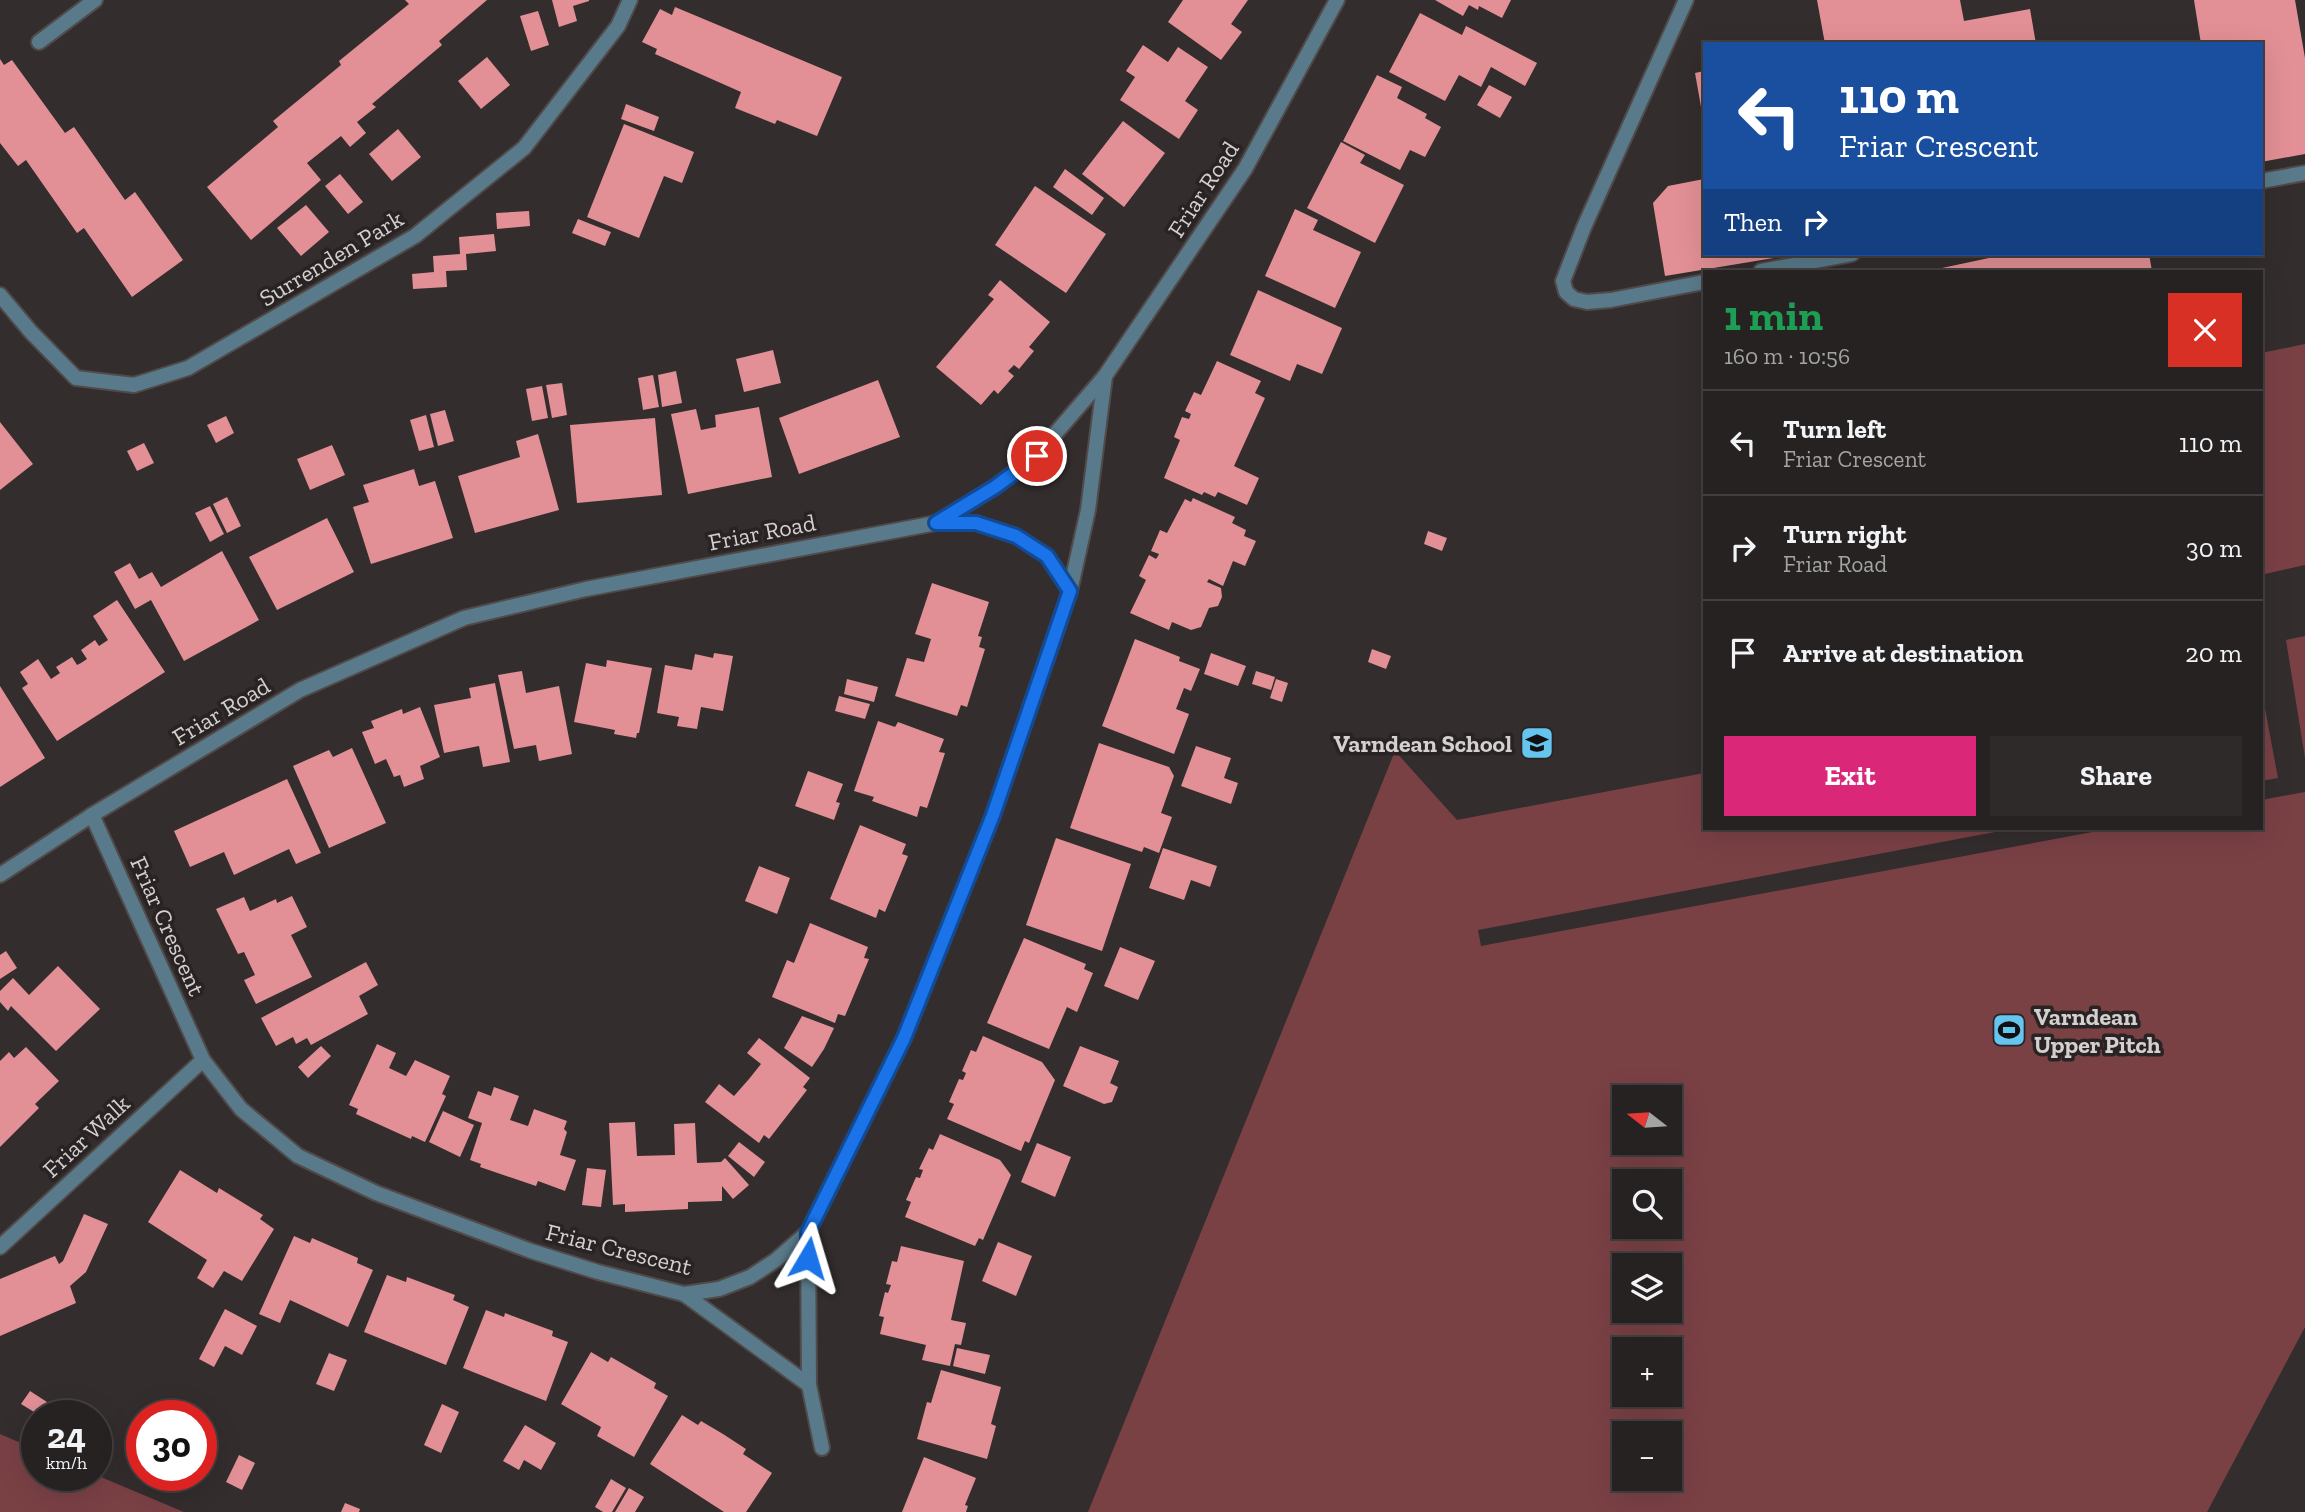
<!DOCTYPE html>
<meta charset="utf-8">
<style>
body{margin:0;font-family:"Zilla Slab",serif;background:#2e2a2a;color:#f1f3f6;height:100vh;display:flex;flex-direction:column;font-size:26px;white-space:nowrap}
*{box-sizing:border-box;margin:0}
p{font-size:23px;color:#a4a4a5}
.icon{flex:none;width:38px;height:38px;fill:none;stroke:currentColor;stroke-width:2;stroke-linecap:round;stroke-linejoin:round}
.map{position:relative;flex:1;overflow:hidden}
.side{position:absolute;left:1703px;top:270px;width:560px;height:560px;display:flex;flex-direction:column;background:#262222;border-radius:0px;box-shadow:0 7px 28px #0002,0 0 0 2px #423f40}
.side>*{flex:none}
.guide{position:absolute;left:1703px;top:42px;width:560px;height:214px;border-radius:0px;box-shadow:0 7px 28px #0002,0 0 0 2px #423f40;background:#1a4fa0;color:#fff;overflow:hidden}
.needle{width:46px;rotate:287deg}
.controls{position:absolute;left:1612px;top:1085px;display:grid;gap:14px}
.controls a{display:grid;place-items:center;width:70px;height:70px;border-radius:0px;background:#262222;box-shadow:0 7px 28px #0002,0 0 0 2px #423f40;font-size:35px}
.speed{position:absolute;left:21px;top:1400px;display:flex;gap:14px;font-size:35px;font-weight:700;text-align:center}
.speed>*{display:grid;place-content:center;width:91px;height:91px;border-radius:50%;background:#262222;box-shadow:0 7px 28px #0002,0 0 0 2px #423f40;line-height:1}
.speed small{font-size:18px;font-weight:400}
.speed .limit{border:10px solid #d22;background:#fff;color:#111}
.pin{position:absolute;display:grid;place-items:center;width:60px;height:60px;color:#fff;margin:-30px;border:4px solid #fff;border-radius:50%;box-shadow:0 2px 7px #0007}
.me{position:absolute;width:77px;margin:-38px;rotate:7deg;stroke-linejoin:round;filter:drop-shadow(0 0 5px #0008)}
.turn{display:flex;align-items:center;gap:24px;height:147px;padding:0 21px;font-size:32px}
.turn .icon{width:91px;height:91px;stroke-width:2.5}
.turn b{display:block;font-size:49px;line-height:60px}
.then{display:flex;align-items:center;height:66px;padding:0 21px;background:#0003;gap:14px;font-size:26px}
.round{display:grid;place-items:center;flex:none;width:74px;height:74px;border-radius:0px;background:#2e2a2a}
.summary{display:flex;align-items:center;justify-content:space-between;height:119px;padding:0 21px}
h1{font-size:42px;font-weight:700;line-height:52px;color:#1e9e55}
.primary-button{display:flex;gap:14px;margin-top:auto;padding:14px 21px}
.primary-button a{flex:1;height:80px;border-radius:0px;background:#db2777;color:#fff;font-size:28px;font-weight:700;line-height:80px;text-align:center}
.primary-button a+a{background:#2e2a2a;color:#f1f3f6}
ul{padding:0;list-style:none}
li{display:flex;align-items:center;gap:21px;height:105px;padding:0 21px;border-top:2px solid #423f40}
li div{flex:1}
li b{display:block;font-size:26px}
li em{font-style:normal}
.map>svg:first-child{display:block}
.green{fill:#7a4145;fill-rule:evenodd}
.building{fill:#e29095}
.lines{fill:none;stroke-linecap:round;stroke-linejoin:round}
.service-casing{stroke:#504a4a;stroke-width:18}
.minor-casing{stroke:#504a4a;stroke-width:18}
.service{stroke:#597a8a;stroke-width:14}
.minor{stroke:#597a8a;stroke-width:14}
.route-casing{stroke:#114b97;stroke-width:18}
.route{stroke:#1a73e8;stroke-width:12}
.labels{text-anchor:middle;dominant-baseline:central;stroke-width:7;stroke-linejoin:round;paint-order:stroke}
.street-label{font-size:24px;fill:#d4d0d0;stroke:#292324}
.poi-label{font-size:24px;font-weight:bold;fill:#d4d0d0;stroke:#292324;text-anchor:end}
</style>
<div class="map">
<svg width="2305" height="1512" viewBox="0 0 2305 1512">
<rect width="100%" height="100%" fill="#332d2d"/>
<g class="green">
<path d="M2305,344V565L2261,575V353Z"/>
<path d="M2305,636V758L2286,640Z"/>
<path d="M2261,687L2278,778L2261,781Z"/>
<path d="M1395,751L1457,820L1704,773V828H2016L1478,930L1481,946L2114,828H2261V800L2305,792V1327L2207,1512H1088ZM1624,1097H1670V1143H1624ZM1624,1181H1670V1227H1624ZM1670,1265V1311H1624V1265ZM1670,1349V1395H1624V1349ZM1624,1433H1670V1479H1624Z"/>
<path d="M0,1434L37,1450V1475H96L184,1512H0Z"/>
</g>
<g class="building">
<path d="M405,0H487L439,41L442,45L372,104L376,107L357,122L366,133L350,147L341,136L307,163L321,180L251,240L207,187L278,127L273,121L341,65L339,61L409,4Z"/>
<path d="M552,0H589V1L573,6L577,21L559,27Z"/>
<path d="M1183,0H1248L1231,24L1242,32L1221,60L1168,22Z"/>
<path d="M1435,0H1511L1502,18L1479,6L1478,10L1469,5L1463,16Z"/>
<path d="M1817,0H1960L1964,21L2030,9L2036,44H1825Z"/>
<path d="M2194,0H2295L2305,58V154L2261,162V44H2201Z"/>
<path d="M675,7L842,77L817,136L777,120L775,124L735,108L741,92L655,54L657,49L642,42L660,9L672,15Z"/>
<path d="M538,11L549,45L531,51L520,16Z"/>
<path d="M1420,13L1462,35L1466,26L1537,63L1525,86L1491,67L1481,87L1459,75L1445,101L1389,72Z"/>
<path d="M1143,45L1168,62L1178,47L1208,67L1185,101L1198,110L1179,139L1120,100L1135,77L1126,71Z"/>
<path d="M487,57L510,85L481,109L458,81Z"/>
<path d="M0,59L4,65L12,60L65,133L74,127L125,200L135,192L183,260L132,297L84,228L77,233L26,160L18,166L0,143Z"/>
<path d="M1704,71V118H1703L1695,73Z"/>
<path d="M1377,75L1402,87L1397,98L1427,114L1425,118L1441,127L1425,157L1410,150L1400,170L1343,141Z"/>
<path d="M1489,85L1512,97L1500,118L1477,105Z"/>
<path d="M626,104L659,117L654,131L621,119Z"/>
<path d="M1123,121L1165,153L1124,207L1082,174Z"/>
<path d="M624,124L694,152L682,183L664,176L639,238L587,217Z"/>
<path d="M398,129L421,157L392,181L369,154Z"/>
<path d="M1341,142L1365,155L1360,163L1404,185L1375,243L1307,208Z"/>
<path d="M1065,169L1104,198L1092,215L1053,187Z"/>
<path d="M340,174L363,202L348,214L325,186Z"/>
<path d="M1704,179V254L1792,255L1665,276L1653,203L1668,186Z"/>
<path d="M1035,186L1106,234L1066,293L995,245Z"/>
<path d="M306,205L329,232L301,256L277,228Z"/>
<path d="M1295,209L1318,220L1313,230L1361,252L1335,308L1265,276Z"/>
<path d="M529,211L530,226L497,229L496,213Z"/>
<path d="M578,219L611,232L605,246L572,233Z"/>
<path d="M494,234L496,251L466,254L467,270L446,271L447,287L413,289L412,274L434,272L433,256L460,254L459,237Z"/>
<path d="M2003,254H2149L2152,271H1928L2003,255Z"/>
<path d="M1000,280L1050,322L1029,347L1034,351L1019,369L1014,365L1008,371L1014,376L998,394L994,390L981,405L936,367L994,299L988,295Z"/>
<path d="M1258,290L1342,328L1322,374L1297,364L1290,381L1230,355Z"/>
<path d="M773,350L781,383L744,392L736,359Z"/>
<path d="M1217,361L1261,381L1255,393L1265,398L1234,466L1259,478L1247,505L1218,492L1215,497L1204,492L1202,495L1164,478L1180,440L1174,437L1182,417L1189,419L1191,414L1185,411L1194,392L1201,395Z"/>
<path d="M676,371L682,403L662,407L658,375Z"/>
<path d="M653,375L659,407L643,410L638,378Z"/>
<path d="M878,380L900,437L799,474L779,418Z"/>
<path d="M562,383L567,415L552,418L546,385Z"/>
<path d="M542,386L548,418L532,421L526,389Z"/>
<path d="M759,407L772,477L688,494L671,414L696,409L701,430L716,427L715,415Z"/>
<path d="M445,410L454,441L438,446L430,414Z"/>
<path d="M426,415L434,447L419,451L410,420Z"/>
<path d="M226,416L234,433L216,443L207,425Z"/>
<path d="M655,418L662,495L577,503L570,425Z"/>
<path d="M0,422L33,464L0,490Z"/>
<path d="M538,434L559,510L475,533L458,476L520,457L516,441Z"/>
<path d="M144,443L154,463L137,471L127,451Z"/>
<path d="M332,445L345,475L310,490L297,459Z"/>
<path d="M414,469L419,486L435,481L453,538L371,564L353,507L369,502L363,485Z"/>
<path d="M227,497L241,526L227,533L213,504Z"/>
<path d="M1193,498L1235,517L1232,523L1246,530L1244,536L1256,541L1245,566L1233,561L1223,586L1209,579L1207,582L1221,588L1222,597L1218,606L1209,608L1201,627L1191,630L1172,622L1169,630L1130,613L1146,580L1139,576L1149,555L1156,559L1158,556L1159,554L1151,551L1160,530L1167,533L1185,499L1191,502Z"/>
<path d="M210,506L224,534L210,542L195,513Z"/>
<path d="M327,518L354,572L277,610L249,557Z"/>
<path d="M1428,531L1447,538L1442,551L1424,544Z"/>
<path d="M222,551L259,620L184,661L151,600L135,609L114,572L130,563L139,579L152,572L161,587Z"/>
<path d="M932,583L989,602L978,636L982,637L979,647L985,649L967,707L961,705L957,716L895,696L907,658L924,662L931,639L915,634Z"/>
<path d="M117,600L165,672L57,741L22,688L28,684L20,672L38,659L51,679L60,673L56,667L72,657L77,665L81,663L87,659L81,650L95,640L99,646L108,640L93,616Z"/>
<path d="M1135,639L1180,657L1179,661L1200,669L1191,691L1184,688L1176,709L1189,714L1174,754L1102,726Z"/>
<path d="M1372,649L1391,656L1386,669L1368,662Z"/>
<path d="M714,653L733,656L723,711L701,707L697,729L677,726L679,717L657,713L665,665L692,670L695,654L713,658Z"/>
<path d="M1211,653L1246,666L1238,686L1204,674Z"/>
<path d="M607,660L652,668L639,733H637L636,738L614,734L615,730L574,722L586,663L606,667Z"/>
<path d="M522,671L526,693L559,686L572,754L539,761L536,745L514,749L498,675Z"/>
<path d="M1256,671L1275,677L1271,690L1252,684Z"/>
<path d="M847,679L878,687L874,702L844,694Z"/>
<path d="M1276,679L1288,683L1282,702L1270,698Z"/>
<path d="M495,683L510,762L483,767L479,746L444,753L434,705L471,698L469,688Z"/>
<path d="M0,686L45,758L0,787Z"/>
<path d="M839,696L870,704L865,719L835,711Z"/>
<path d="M420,707L440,757L420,766L424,779L404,787L400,775L394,777L386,759L375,764L362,732L374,728L371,721L402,709L403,714Z"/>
<path d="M878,721L895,727L898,722L944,739L939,752L945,753L936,781L927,808L920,806L917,817L872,801L874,797L854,791Z"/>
<path d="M1099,743L1169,767L1174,776L1161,813L1172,817L1159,853L1144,847L1142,852L1070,828Z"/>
<path d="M1196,746L1231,758L1224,778L1238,783L1231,804L1181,786Z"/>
<path d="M352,748L386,823L329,848L293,766L329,750L333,757Z"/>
<path d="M808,771L843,784L836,802L840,803L834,820L795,806Z"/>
<path d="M287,779L321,853L296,864L289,849L234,875L224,852L190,867L174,831Z"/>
<path d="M860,825L906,844L902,854L908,856L885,912L879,909L876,918L830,899Z"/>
<path d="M1056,838L1131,864L1102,951L1026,925Z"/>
<path d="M1163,848L1217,866L1210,887L1191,880L1184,900L1149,888Z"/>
<path d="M759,866L790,878L777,914L745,901Z"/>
<path d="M292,896L307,927L291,935L312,977L256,1004L244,980L255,975L244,952L238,954L216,909L244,897L250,911L276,899L277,903Z"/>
<path d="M810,923L868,947L864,958L869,959L845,1016L838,1014L835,1023L772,997L787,960L794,963Z"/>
<path d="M1024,938L1086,964L1084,969L1093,973L1077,1012L1067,1007L1049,1049L987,1023Z"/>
<path d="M1120,947L1155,961L1138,1000L1104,986Z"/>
<path d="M6,951L17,968L0,979V955Z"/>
<path d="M366,962L378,985L359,996L368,1014L311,1045L307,1038L296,1044L293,1037L276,1046L261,1018Z"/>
<path d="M58,966L100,1009L56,1051L11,1006L8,1011L0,1002V991L13,978L29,995Z"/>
<path d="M802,1016L834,1028L824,1049L812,1067L784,1048Z"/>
<path d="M983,1036L1042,1062L1055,1080L1029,1143L1025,1141L1021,1151L947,1119L954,1104L949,1102L959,1079L963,1080L966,1073L962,1071L971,1050L976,1052Z"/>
<path d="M759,1038L810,1078L803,1087L807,1090L769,1139L764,1135L759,1143L705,1102L719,1084L734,1096L749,1079L761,1064L747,1053Z"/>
<path d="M377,1044L396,1053L389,1068L406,1076L415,1060L450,1076L442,1094L446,1096L425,1142L412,1136L411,1139L356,1114L358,1109L349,1105Z"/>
<path d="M321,1046L331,1056L308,1078L298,1067Z"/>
<path d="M1080,1046L1119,1061L1110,1083L1118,1087L1112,1102L1104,1104L1063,1086Z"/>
<path d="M26,1047L59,1081L35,1104L39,1108L0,1147V1061L9,1052L14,1058Z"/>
<path d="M494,1087L519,1096L510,1120L528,1126L534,1109L567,1121L564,1129L567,1132L560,1155L576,1160L565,1191L538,1181L536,1186L480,1167L481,1164L470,1160L482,1123L468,1118L478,1091L491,1096Z"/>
<path d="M443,1111L474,1125L460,1157L429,1142Z"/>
<path d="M635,1122L637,1156L675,1155L674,1124L695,1123L697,1163L721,1162L725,1158L749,1185L733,1199L722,1186V1201L688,1202V1209L625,1212V1204L613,1205L609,1123Z"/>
<path d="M940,1134L1000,1160L1011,1175L983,1240L979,1238L975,1246L905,1217L911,1202L906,1200L916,1177L920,1178L923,1170L919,1169L929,1148L933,1150Z"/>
<path d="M739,1142L765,1162L754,1177L728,1156Z"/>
<path d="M1037,1143L1071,1157L1055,1197L1021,1182Z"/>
<path d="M587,1168L606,1170L601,1207L582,1205Z"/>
<path d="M180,1170L217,1193L219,1188L263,1215L260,1219L274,1229L242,1281L224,1271L213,1288L197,1278L207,1260L148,1222Z"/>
<path d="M84,1214L108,1224L86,1272L70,1286L76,1303L0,1336V1279L55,1256L59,1264L63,1261Z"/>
<path d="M294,1236L310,1243L312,1238L358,1258L357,1263L373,1270L348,1327L290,1300L280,1323L259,1314Z"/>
<path d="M998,1242L1032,1256L1016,1296L982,1281Z"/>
<path d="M901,1246L964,1261L951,1320L966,1323L961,1345L955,1344L950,1366L922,1360L926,1345L880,1334L884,1317L879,1316L885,1292L888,1293L891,1285L886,1284L892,1261L897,1262Z"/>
<path d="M387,1275L406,1282L407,1277L455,1295L453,1300L469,1307L446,1365L364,1332Z"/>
<path d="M225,1309L257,1326L242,1355L225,1346L214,1367L199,1359Z"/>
<path d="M486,1310L504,1317L505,1313L553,1331L552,1336L568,1342L546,1401L463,1368Z"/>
<path d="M957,1348L990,1355L985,1374L953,1366Z"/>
<path d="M591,1352L608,1362L611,1357L656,1383L654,1388L668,1396L634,1457L597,1436L601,1427L561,1404Z"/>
<path d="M329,1353L347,1360L334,1391L316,1384Z"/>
<path d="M941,1370L1001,1387L991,1424L996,1426L987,1459L917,1439L927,1402L931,1403Z"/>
<path d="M30,1391L47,1402L39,1415L21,1404Z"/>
<path d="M442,1404L459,1412L441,1453L424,1445Z"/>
<path d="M682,1415L698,1425L701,1421L723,1434L746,1449L743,1454L772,1473L746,1512H724L650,1464Z"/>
<path d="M525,1425L556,1443L541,1470L524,1460L519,1470L503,1461Z"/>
<path d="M239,1455L255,1463L242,1490L226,1482Z"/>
<path d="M924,1457L976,1478L965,1505L968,1506L966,1512H902Z"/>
<path d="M611,1479L626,1488L612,1512H603L595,1507Z"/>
<path d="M629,1488L644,1497L635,1512H615Z"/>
<path d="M345,1503L360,1509L359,1512H341Z"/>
</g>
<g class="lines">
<defs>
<g id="service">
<path d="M1686,0L1584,227L1563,281L1566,292L1574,299L1587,302L1611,300L1704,282"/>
<path d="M2261,181L2305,173"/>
<path d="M1761,271L1852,254"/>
</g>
<g id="minor">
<path d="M39,42L95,0"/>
<path d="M0,295L31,332L76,378L134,385L188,368L415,236L524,148L618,26L630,0"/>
<path d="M937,523H976L1016,536L1047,556L1070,591"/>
<path d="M92,815L203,1060L241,1109L298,1156L376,1193L531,1251L598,1272L684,1294L719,1289L750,1277L776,1260L808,1232L904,1038L993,815L1070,591L1088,510L1105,376"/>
<path d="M0,875L92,815L300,690L464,618L586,589L936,523L995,487L1036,456L1105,376L1245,169L1337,0"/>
<path d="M808,1232L809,1385L822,1448"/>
<path d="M0,1247L203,1060"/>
<path d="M684,1294L809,1385"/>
</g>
</defs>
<use href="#service" class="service-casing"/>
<use href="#minor" class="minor-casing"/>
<use href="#service" class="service"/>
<use href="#minor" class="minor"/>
</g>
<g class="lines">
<defs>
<path id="route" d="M808,1258V1232L904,1038L993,815L1070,591L1047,556L1016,536L976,523H936L995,487L1037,456"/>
</defs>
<use href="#route" class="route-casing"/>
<use href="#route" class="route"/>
</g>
<defs>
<symbol id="school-square" viewBox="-11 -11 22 22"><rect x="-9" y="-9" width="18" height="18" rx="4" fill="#65c5ef" stroke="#292324"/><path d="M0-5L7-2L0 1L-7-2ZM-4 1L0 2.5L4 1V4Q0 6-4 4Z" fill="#111"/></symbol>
<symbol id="stadium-square" viewBox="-11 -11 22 22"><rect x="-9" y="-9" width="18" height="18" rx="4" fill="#65c5ef" stroke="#292324"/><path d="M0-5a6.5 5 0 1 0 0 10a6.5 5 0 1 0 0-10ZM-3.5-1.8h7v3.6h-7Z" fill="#111"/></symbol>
</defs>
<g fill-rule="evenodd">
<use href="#school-square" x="1518" y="724" width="38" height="38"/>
<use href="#stadium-square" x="1990" y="1011" width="38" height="38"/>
</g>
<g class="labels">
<g class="street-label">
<text transform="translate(1203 189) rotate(-57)">Friar Road</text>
<text transform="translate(331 258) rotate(-31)">Surrenden Park</text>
<text transform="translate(762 532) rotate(-11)">Friar Road</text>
<text transform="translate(221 711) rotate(-31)">Friar Road</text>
<text transform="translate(168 926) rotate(66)">Friar Crescent</text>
<text transform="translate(86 1136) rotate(-43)">Friar Walk</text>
<text transform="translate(619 1249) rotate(14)">Friar Crescent</text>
</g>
<g class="poi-label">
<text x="1512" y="743">Varndean School</text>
<text x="2034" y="1016" text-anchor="start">Varndean<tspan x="2034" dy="28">Upper Pitch</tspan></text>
</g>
</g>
</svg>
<div class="controls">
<a><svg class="needle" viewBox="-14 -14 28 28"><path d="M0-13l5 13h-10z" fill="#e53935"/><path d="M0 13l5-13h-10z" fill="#a4a4a5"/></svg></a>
<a><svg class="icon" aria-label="search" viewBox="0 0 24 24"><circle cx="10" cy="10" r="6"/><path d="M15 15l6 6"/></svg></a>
<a><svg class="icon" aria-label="layers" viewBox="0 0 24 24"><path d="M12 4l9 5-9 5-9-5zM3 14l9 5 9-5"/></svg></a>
<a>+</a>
<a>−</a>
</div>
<div class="speed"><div>24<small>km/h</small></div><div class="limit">30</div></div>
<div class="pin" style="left:1037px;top:456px;background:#d93025"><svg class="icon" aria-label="arrive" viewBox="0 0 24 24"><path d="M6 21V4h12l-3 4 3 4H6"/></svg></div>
<svg class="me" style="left:808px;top:1258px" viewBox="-20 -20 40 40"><path d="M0-17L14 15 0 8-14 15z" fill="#1a73e8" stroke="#fff" stroke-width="4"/></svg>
<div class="guide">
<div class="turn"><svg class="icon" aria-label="left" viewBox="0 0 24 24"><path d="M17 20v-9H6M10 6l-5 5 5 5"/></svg><div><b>110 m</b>Friar Crescent</div></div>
<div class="then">Then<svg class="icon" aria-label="right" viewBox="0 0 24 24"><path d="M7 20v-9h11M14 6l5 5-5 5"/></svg></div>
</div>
<section class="side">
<div class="summary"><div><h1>1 min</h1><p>160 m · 10:56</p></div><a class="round" style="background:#d93025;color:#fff"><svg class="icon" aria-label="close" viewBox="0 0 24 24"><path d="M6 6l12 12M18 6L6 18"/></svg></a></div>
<ul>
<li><svg class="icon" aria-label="left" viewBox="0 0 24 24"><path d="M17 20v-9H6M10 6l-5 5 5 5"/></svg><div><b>Turn left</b><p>Friar Crescent</p></div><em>110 m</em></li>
<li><svg class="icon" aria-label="right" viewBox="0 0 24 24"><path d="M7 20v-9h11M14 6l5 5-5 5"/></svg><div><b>Turn right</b><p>Friar Road</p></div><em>30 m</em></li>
<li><svg class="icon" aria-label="arrive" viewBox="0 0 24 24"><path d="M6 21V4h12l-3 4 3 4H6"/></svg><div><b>Arrive at destination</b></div><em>20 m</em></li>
</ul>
<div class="primary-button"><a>Exit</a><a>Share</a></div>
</section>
</div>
